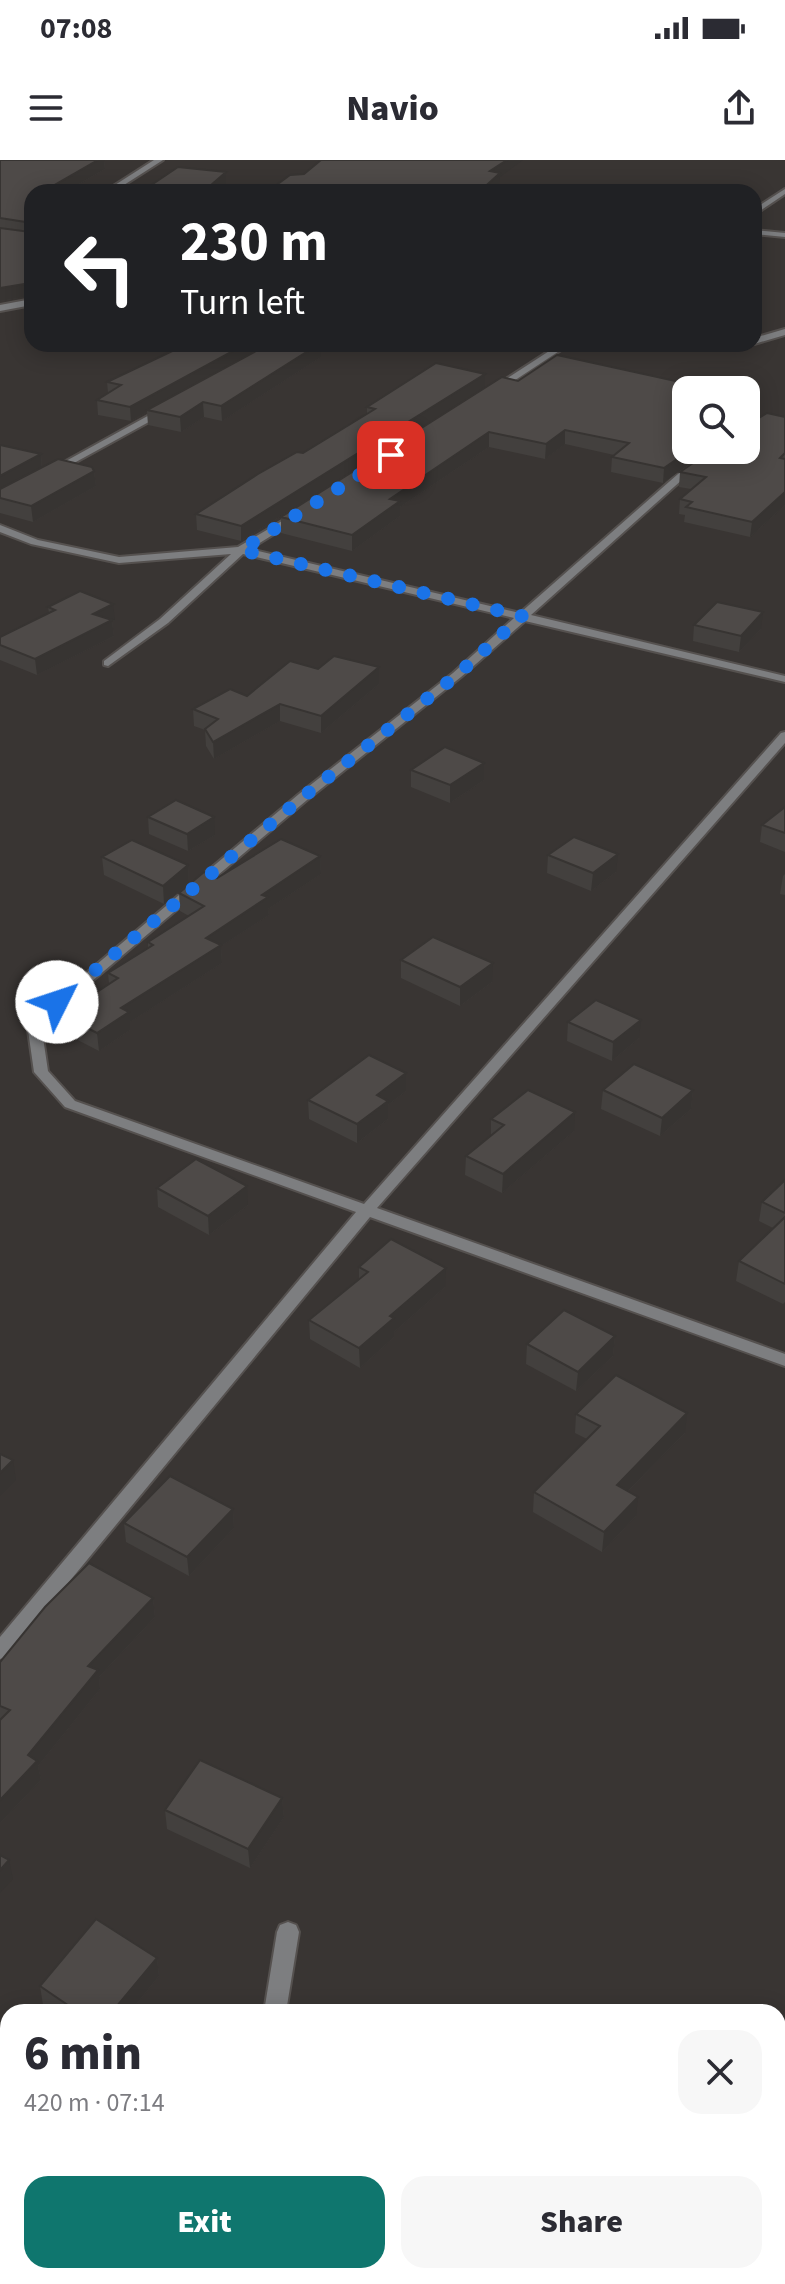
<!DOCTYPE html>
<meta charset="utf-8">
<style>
body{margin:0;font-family:"Source Sans 3",sans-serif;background:#f7f7f7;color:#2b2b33;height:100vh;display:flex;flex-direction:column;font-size:30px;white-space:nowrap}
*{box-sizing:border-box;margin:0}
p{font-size:26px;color:#7c7c81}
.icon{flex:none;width:44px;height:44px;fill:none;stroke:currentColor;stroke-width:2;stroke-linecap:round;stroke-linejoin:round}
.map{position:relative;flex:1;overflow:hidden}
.side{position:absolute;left:0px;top:1844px;width:786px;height:280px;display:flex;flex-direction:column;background:#fff;border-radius:24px 24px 0 0;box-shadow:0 4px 20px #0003}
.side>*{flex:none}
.banner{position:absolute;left:24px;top:24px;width:738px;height:168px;border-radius:24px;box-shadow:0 4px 20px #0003;background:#202124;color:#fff;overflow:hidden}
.fabs{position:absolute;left:672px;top:216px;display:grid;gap:16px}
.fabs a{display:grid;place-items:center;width:88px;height:88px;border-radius:16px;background:#fff;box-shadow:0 4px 20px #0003;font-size:40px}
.pin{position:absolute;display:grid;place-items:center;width:68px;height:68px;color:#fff;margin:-34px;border-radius:16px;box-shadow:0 4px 12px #0006}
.me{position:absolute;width:88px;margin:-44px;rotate:49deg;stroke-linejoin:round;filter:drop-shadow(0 0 6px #0008)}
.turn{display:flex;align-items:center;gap:28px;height:168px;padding:0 24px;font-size:36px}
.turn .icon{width:104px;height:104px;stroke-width:2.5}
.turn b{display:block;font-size:56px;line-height:68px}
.round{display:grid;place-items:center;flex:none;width:84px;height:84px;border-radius:24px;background:#f7f7f7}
.overview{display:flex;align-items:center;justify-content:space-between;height:136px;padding:0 24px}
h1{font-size:48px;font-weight:800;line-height:60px}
.button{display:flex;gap:16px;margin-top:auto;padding:16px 24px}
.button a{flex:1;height:92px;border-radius:24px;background:#0f766e;color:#fff;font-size:32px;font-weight:800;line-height:92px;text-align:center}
.button a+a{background:#f7f7f7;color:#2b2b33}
.status{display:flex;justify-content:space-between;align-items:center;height:56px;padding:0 40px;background:#fff;direction:ltr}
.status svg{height:22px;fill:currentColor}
header{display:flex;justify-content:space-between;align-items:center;height:104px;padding:0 24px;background:#fff;font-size:36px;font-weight:800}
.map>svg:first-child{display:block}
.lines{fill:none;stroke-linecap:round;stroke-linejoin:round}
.street-casing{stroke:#55514f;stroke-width:4}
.street{fill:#7d7e80;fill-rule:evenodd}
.wall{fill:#43403e}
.shaded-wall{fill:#373432}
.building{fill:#4e4a48;stroke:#373432;stroke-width:2}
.route{stroke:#1a73e8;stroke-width:14;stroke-dasharray:0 25.2}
</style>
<div class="status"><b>07:08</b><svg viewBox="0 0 49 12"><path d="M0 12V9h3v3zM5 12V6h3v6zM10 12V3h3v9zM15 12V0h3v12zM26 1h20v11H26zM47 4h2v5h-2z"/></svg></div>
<header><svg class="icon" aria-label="menu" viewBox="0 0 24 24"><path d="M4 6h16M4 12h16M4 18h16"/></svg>Navio<svg class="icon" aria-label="share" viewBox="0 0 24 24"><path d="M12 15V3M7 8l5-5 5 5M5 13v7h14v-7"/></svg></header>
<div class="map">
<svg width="785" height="2124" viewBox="0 0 785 2124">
<rect width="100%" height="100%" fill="#393533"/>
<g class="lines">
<defs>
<g id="street">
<path d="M154,0H163L113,32H104Z"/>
<path d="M785,29V34L754,55V49Z"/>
<path d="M754,70L785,73V77L754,74Z"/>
<path d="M32,139V145L0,151V145Z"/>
<path d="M785,169V175L754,184V178Z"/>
<path d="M560,184H570L497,232L489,230Z"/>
<path d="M716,184H748C741,189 723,189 716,184Z"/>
<path d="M164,247L169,250L167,252L54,314L46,312Z"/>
<path d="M714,290H726L684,318L531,455L785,516V522L525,461L461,517L307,640L41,864L48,911L75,941L364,1044L781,573L785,572V583L377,1048L785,1194V1206L370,1057L7,1497L0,1499V1477L356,1052L65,947L34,912L27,863L299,634L453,513L514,458L243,394L168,463L108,506L104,505V501L160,459L231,394L119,403L31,384L0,372V365L38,380L119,397L238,387L299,351L303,352V356L250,389L520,453L678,314Z"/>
<path d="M288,1762L296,1765L299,1772L286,1852H264L277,1772L280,1765Z"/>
<path d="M295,2116H319L320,2124H296Z"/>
</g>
</defs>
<use href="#street" class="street-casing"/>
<use href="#street" class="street"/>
</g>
<g class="wall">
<path d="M0,0H104L105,9L65,32H32V142L31,136L0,141Z"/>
<path d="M557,195L707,228L716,221L758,230L756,244L749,250H750L749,264L767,253L785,257V345L750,377L684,362L685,355L679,354L680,339L691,329L679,327L680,312L712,290H746V230H686V290H709L663,323L611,312L612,297L614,295L565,284L545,299L489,287L400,347V356L352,391L281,373V357L502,217L518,221Z"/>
<path d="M321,197L222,261L204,257L181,272L148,265L147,252L131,261L98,255L97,240L108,233L107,222Z"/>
<path d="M485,214V228L241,381L197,370L196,354L303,293L367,254V247Z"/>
<path d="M0,285L41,294L42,307L94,311L96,326L33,362L0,353Z"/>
<path d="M48,447L115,460L112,461L114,476L37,515L0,500V477L49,453Z"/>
<path d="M694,465L761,469L739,492L693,481Z"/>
<path d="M379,507V524L321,573L280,561L214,599L206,586L205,570L194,566L193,549L247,536L318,509Z"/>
<path d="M484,603V620L450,643L411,627V610Z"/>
<path d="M785,647V692L760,682L762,665Z"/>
<path d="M148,657L215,675L188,691L149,674Z"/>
<path d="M548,695L616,712L591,731L547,713Z"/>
<path d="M320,696L321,714L268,749L269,755L221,786L222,803L130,862V870L99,891L64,873L62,855L109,824L108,813L148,788V782L189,756L180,751L179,733L217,718Z"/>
<path d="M102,697L188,705L189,723L164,744L104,715Z"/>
<path d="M785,714V735L780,734L783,716Z"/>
<path d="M401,800L492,822L460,846L401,818Z"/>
<path d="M568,862L639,878L612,901L567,881Z"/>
<path d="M603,930H693L691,949L660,976L601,949Z"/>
<path d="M406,931L388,945V959L357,983L309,959L308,940Z"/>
<path d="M491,959L574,971L502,1033L465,1015L466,996L491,975Z"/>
<path d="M785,1020V1142L783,1144L736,1121L739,1101L773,1068L759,1061L762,1042Z"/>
<path d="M157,1028L248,1045L209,1075L158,1047Z"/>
<path d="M359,1107L445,1127L394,1172V1177L360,1208L310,1179L309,1160L359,1119Z"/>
<path d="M615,1176L613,1196L576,1231L526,1204L527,1184Z"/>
<path d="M576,1254L685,1273L628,1331L636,1356L602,1392L533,1352L534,1332L587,1279L575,1273Z"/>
<path d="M233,1349L234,1368L189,1416L126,1382L124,1363Z"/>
<path d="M153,1438L155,1457L99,1517L100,1529L38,1606L41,1620L0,1663V1502Z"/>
<path d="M282,1638L284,1657L250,1708L167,1669L165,1650Z"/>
<path d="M157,1798L159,1816L130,1852H54L43,1845L40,1826Z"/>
</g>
<g class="shaded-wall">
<path d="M98,0H104L105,9L65,32L46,30Z"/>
<path d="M507,0H523L500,17L499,25L491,32H479L490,11Z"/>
<path d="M226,12V24L217,32H203Z"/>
<path d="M30,123L31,136L0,141V128Z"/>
<path d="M246,184H270L147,250V252L131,261L130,247Z"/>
<path d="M319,184H321V197L222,261L221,246Z"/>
<path d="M485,214V228L241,381V366Z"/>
<path d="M758,230L756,244L746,253V239Z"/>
<path d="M203,242L204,257L181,272L180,257Z"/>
<path d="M750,250L749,265L746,267V254Z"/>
<path d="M565,270V284L545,299L546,284Z"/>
<path d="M489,272V287L400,347V356L352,391V375L390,339Z"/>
<path d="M690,290H709L663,323L664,308Z"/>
<path d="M41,294L42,310L0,333V316Z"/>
<path d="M94,311L96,326L33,362L31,346Z"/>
<path d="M785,332V345L750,377L752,362Z"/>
<path d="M113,444L115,460L112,461L114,476L37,515L35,499L93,454Z"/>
<path d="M763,452L761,469L739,492L741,476Z"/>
<path d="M379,507V524L321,573V556Z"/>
<path d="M280,544V561L214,599L213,582Z"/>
<path d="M484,603V620L450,643V625Z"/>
<path d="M214,657L215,675L188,691L187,674Z"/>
<path d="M618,694L616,712L591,731L593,713Z"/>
<path d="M320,696L321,714L268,749L269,755L221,786L222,803L130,862V870L99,891L97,873L121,848L206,778L262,735Z"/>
<path d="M188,705L189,723L164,744L163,726Z"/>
<path d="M493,803L492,822L460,846V827Z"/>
<path d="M641,860L639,878L612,901L613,882Z"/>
<path d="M406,913V931L388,945V959L357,983V964L377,935Z"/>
<path d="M693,930L691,949L660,976L662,958Z"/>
<path d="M575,952L574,971L502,1033L503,1014Z"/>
<path d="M247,1026L248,1045L209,1075L208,1056Z"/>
<path d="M446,1108L445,1127L394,1172V1177L360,1208L359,1188L390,1156Z"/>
<path d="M615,1176L613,1196L576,1231L578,1212Z"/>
<path d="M687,1253L685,1273L615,1344L617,1325Z"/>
<path d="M13,1300L16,1320L0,1336V1313Z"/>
<path d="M638,1337L636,1356L602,1392L604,1372Z"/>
<path d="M233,1349L234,1368L189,1416L187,1397Z"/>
<path d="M153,1438L155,1457L99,1517L100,1529L38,1606L41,1620L0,1663V1640L28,1595L88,1506Z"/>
<path d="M282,1638L284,1657L250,1708L248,1689Z"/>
<path d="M9,1700L13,1719L0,1733V1710Z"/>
<path d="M157,1798L159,1816L130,1852H112Z"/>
<path d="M8,2007V2030L0,2040V2017Z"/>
<path d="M5,2047L8,2059V2067L0,2077V2054Z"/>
</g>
<g class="building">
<path d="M0,0H98L46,30L61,32H32V63L0,58Z"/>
<path d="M321,0H507L490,11L500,13L479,32H267L290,15L304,14Z"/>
<path d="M178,7L226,12L203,32H141Z"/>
<path d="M32,67V125L30,123L0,128V68L30,72Z"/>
<path d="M187,184H246L130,247L97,240L121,225L107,222Z"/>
<path d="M269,184H319L221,246L203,242L180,257L147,250Z"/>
<path d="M557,195L707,228L716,221L758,230L746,239V230H686V290H690L664,308L612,297L629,283L565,270L546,284L489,272L390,339L400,341L352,375L281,357L502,217L518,221Z"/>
<path d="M436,203L485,214L241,366L196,354L258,314L297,292L303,293L375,249L367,247Z"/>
<path d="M767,253L785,257V293L780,298L785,299V332L752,362L686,347L692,342L680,339L706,317L680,312L712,290H746V261L747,265Z"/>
<path d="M0,285L41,294L0,316Z"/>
<path d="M58,299L92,307L94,311L31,346L0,338V329Z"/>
<path d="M80,431L113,444L93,454L112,460L35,499L0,485V477L55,450L48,447Z"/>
<path d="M717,442L763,452L741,476L694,465Z"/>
<path d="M334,496L379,507L321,556L280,544L213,582L205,569L218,559L193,549L230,529L247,536L290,501L318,509Z"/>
<path d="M445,587L484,603L450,625L411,610Z"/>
<path d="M176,640L214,657L187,674L148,657Z"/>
<path d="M785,647V673L762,665Z"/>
<path d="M574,677L618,694L593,713L548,695Z"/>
<path d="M281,679L320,696L262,735L268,737L206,778L221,785L121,848L129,852L97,873L62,855L118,818L108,813L153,785L148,782L204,746L179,733L204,712L217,718Z"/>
<path d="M132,680L188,705L163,726L102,697Z"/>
<path d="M433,777L493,803L460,827L401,800Z"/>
<path d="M596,840L641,860L613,882L568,862Z"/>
<path d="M369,895L406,913L377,935L388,941L357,964L308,940Z"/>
<path d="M634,904L693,930L662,958L603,930Z"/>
<path d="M528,930L575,952L503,1014L466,996L504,965L491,959Z"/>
<path d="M196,999L247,1026L208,1056L157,1028Z"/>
<path d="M785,1020V1053L762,1042Z"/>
<path d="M785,1057V1124L739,1101Z"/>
<path d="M391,1079L446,1108L390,1156L394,1158L359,1188L309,1160L368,1112L359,1107Z"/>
<path d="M564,1150L615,1176L578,1212L527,1184Z"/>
<path d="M616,1215L687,1253L617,1325L638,1337L604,1372L534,1332L600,1266L576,1254Z"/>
<path d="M0,1294L13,1300L0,1313Z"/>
<path d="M170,1316L233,1349L187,1397L124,1363Z"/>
<path d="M89,1403L153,1438L88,1506L98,1510L28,1595L37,1601L0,1640V1560L10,1550L0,1546V1502L45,1447Z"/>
<path d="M200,1600L282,1638L248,1689L165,1650Z"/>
<path d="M0,1695L9,1700L0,1710Z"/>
<path d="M96,1759L157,1798L112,1852H78L40,1826Z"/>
<path d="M8,1891V2007L0,2017V1900Z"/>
<path d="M0,2044L5,2047L0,2054Z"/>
</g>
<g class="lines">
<path class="route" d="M57,842L303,637L457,515L522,456L241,390L391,295"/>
</g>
</svg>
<div class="fabs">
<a><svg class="icon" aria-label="search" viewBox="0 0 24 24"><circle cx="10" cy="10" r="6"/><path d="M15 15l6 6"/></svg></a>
</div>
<div class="pin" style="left:391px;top:295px;background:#d93025"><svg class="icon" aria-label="arrive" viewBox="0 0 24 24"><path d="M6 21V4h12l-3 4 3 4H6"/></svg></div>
<svg class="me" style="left:57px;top:842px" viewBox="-20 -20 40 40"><circle r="19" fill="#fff"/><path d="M0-13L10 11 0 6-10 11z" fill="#1a73e8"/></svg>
<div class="banner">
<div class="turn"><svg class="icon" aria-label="left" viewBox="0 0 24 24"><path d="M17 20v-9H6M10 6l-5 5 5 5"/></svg><div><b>230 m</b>Turn left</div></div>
</div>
<section class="side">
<div class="overview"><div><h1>6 min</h1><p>420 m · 07:14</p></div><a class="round"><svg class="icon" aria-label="close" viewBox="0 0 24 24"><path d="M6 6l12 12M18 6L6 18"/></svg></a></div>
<div class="button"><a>Exit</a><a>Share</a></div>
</section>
</div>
